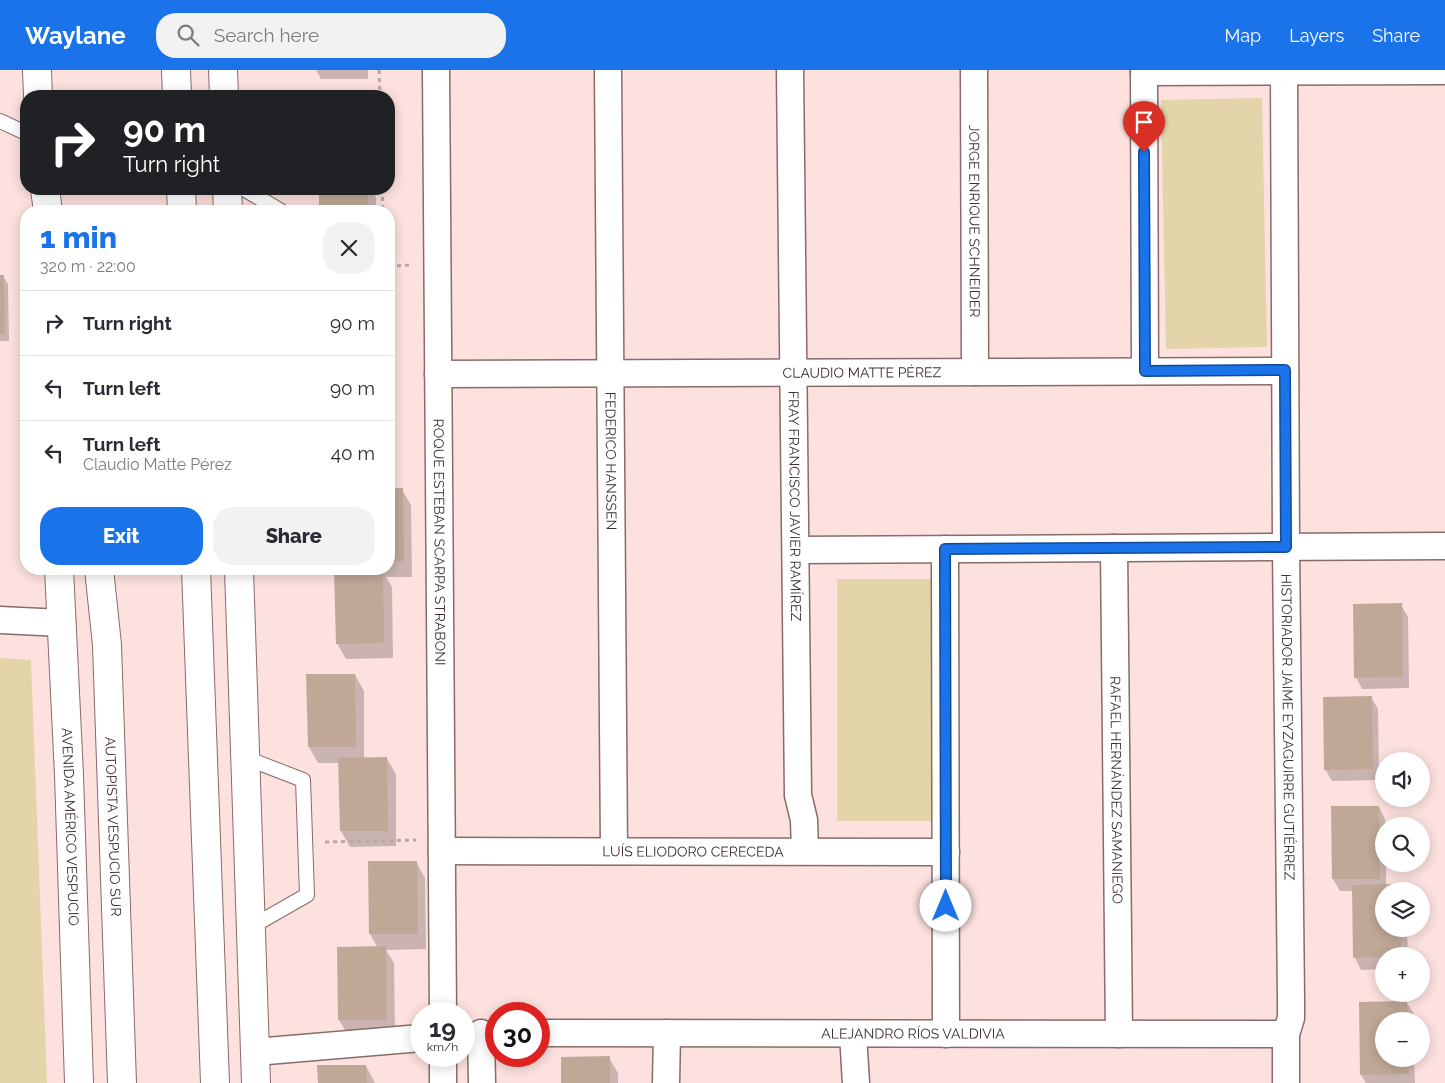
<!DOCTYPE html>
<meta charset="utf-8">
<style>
body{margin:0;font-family:Raleway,sans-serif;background:#f2f2f3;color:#2b2b33;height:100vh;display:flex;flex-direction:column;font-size:19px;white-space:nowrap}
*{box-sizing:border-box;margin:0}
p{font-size:16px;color:#7c7c81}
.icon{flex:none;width:28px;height:28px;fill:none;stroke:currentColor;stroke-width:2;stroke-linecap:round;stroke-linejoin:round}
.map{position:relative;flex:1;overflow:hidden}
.drawer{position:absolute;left:20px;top:135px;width:375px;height:370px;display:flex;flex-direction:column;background:#fff;border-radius:20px;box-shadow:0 2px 12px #0003}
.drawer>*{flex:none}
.top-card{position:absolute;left:20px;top:20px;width:375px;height:105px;border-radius:20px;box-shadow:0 2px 12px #0003;background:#202124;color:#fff;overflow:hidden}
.fabs{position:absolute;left:1375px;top:682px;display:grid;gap:10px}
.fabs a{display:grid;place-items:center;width:55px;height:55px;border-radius:50%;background:#fff;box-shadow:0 2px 12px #0003;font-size:25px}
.speed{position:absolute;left:410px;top:932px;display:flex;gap:10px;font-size:25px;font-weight:700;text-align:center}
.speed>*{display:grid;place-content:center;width:65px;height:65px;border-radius:50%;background:#fff;box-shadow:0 2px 12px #0003;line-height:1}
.speed small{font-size:12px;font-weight:400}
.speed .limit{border:8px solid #d22;background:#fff;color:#111}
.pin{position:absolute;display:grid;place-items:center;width:42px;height:42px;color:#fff;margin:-51px -21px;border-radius:50% 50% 50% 0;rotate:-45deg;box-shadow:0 0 5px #0007}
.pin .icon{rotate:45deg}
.me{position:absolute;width:55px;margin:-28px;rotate:0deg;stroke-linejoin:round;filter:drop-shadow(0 0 4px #0008)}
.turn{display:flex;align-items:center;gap:18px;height:105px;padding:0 20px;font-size:22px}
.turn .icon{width:65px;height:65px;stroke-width:2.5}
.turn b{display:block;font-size:35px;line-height:42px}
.round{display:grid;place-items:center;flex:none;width:52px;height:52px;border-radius:20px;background:#f2f2f3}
.summary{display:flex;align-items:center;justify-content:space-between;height:85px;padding:0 20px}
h1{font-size:30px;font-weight:800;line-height:38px;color:#1a73e8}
.cta{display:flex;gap:10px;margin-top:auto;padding:10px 20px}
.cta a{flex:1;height:58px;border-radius:20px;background:#1a73e8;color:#fff;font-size:20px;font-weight:800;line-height:58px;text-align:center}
.cta a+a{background:#f2f2f3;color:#2b2b33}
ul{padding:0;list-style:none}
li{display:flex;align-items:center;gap:15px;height:65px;padding:0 20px;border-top:1px solid #e1e1e2}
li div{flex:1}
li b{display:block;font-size:19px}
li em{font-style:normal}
header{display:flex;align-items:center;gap:30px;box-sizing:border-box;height:70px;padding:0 25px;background:#1a73e8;color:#fff}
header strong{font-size:24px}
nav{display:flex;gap:28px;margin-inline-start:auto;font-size:18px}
.search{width:350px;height:45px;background:#f2f2f3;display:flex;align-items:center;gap:12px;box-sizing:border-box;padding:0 18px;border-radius:20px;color:#7c7c81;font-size:19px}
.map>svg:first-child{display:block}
.green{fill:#e3d4aa}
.shadow{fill:#0003}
.building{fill:#c0a897}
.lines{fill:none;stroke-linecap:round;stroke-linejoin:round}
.lane-casing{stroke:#886c68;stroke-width:16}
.street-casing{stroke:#886c68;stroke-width:29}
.primary-casing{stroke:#886c68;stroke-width:30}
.highway-casing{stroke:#886c68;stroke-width:30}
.path{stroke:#bda7a5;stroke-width:3;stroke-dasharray:4 4;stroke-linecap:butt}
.lane{stroke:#fff;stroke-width:14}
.street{stroke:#fff;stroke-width:26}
.primary{stroke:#fff;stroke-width:28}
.highway{stroke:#fff;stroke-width:28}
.route-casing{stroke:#114b97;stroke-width:12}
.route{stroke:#1a73e8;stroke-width:9}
.labels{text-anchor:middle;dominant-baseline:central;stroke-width:4;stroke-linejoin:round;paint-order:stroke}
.street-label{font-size:14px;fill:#3d302f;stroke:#fce1de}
</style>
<header>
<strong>Waylane</strong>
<div class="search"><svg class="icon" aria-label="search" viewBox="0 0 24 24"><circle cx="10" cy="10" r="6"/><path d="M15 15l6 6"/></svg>Search here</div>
<nav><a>Map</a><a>Layers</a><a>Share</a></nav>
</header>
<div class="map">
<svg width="1445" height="1013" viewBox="0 0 1445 1013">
<rect width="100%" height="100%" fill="#fce1de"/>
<g class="green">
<path d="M1262,28L1267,277L1166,279L1161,30Z"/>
<rect x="837" y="509" width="99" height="242"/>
<path d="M0,588L31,590L47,1013H0Z"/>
</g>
<g class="shadow">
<path d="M316,0H368V9H321Z"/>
<path d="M296,119H371L376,127V141H321L320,122H298Z"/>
<path d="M0,206H3L8,214L9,271H0Z"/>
<path d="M389,420H402L411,435L412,507H386L392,517L393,588L346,589L337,573L362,501L360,499H389Z"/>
<path d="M1401,535L1408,547L1409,618L1362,619L1356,607Z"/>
<path d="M355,605L364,621V689H387L396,704V776L350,777L341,761L340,693H318L309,677L308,606Z"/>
<path d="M1371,627L1378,639L1379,710L1332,711L1325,699Z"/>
<path d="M1379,737L1385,749L1384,794H1386V816L1400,815L1404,821H1384V859H1407L1408,886H1384V899L1361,900L1355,888L1353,821H1340L1333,809Z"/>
<path d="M416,792L425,808L426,879L386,880L394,893L395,965H348L339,950L378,878L370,864L369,793Z"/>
<path d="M1360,933H1407L1414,944V951H1384V989H1414L1415,1013H1366L1361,1005Z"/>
<path d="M609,988L618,1003V1013H563Z"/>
<path d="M366,996L375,1013H319Z"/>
</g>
<g class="building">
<rect x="319" y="119" width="49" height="22"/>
<path d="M0,205H4L5,264H0Z"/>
<path d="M389,418H403L404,491L389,492Z"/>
<path d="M334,500H383L384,573L336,574Z"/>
<path d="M1402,533L1403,607L1354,608L1353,534Z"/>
<path d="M306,604H355L356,677H308Z"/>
<path d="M1372,626L1373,699L1324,700L1323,627Z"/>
<path d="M387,687L388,761H340L338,688Z"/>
<path d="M1331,736H1379L1380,809H1332Z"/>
<path d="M368,791H417L418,864H369Z"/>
<path d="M1401,814V821H1384V859H1401L1402,886L1353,888L1352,815Z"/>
<path d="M386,876L387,950H338L337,877Z"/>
<path d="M1407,931L1408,951H1384V989H1408L1409,1004L1360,1005L1359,932Z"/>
<path d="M610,986V1013H561V987Z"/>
<path d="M317,995H366L367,1013H318Z"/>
</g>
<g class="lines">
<defs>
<g id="lane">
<path d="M0,51L26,63"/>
<path d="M244,119L281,141"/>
<path d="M246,688L303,710L307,825L251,857"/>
</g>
<g id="street">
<path id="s1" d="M436,0L443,944"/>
<path id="s2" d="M608,0L614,781"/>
<path id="s3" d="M790,0L798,725L804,750L805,781"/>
<path id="s4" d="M974,0L975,302"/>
<path d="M1144,0L1145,301"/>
<path id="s5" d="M1284,1L1286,477L1291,930V948L1286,964V1013"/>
<path d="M1144,2L1445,1"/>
<path id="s6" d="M438,304L1285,301"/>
<path id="s7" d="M1114,478L1119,964"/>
<path d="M945,479L946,964"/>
<path d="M796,480L1445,476"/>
<path d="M0,550L62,553"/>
<path id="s8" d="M442,781L946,782"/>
<path d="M481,963L482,1013"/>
<path id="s9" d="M539,963L1286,964"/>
<path d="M853,964L856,1013"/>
<path d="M255,982L421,968"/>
<path d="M443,1013V986"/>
<path d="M666,1013L667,963"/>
</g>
<g id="primary">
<path d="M223,0L224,26"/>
<path d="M227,119L228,141"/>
<path id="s10" d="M59,499L69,705L79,1013"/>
<path d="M239,499L256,1013"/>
</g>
<g id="highway">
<path d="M37,0L38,26"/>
<path d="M176,0L177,26"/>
<path d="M45,119L48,141"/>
<path d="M181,119L182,141"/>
<path id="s11" d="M99,499L107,575L122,1013"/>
<path d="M196,499L215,1013"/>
</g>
</defs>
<use href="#lane" class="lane-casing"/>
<use href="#street" class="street-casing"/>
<use href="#primary" class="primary-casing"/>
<use href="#highway" class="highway-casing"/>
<g class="path">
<path d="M379,0L380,26"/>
<path d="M382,119L383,141"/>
<path d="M389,196L412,195"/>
<path d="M325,772L416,770"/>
</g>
<use href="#lane" class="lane"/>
<use href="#street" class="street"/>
<use href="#primary" class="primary"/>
<use href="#highway" class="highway"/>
</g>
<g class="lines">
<defs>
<path id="route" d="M946,836L945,479L1286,477L1285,300L1145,301L1144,82"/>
</defs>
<use href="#route" class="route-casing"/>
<use href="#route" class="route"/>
</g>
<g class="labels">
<g class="street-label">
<text stroke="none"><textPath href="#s4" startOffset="151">JORGE ENRIQUE SCHNEIDER</textPath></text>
<text stroke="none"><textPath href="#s6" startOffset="424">CLAUDIO MATTE PÉREZ</textPath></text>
<text stroke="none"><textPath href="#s2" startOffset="391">FEDERICO HANSSEN</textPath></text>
<text stroke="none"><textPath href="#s3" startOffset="436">FRAY FRANCISCO JAVIER RAMÍREZ</textPath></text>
<text stroke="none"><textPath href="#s1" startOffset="472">ROQUE ESTEBAN SCARPA STRABONI</textPath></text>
<text stroke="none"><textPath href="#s5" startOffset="656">HISTORIADOR JAIME EYZAGUIRRE GUTIÉRREZ</textPath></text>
<text stroke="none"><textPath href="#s7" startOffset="242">RAFAEL HERNÁNDEZ SAMANIEGO</textPath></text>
<text stroke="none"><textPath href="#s10" startOffset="258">AVENIDA AMÉRICO VESPUCIO</textPath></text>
<text stroke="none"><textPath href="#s11" startOffset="258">AUTOPISTA VESPUCIO SUR</textPath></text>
<text stroke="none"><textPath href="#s8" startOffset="251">LUÍS ELIODORO CERECEDA</textPath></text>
<text stroke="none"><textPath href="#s9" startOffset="374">ALEJANDRO RÍOS VALDIVIA</textPath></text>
</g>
</g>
</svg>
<div class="fabs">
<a><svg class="icon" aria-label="sound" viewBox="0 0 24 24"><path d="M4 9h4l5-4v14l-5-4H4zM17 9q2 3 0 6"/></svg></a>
<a><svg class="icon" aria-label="search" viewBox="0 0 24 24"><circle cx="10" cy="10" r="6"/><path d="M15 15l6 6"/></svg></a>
<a><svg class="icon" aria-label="layers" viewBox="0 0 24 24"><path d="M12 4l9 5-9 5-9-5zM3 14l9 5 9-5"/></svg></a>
<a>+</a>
<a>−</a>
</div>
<div class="speed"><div>19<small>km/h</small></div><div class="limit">30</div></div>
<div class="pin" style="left:1144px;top:82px;background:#d93025"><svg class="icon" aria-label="arrive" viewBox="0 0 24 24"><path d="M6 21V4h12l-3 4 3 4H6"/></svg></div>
<svg class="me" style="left:946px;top:836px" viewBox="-20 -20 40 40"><circle r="19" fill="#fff"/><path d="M0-13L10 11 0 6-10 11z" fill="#1a73e8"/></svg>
<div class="top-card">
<div class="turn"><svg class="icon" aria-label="right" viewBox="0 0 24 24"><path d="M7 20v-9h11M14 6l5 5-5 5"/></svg><div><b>90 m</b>Turn right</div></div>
</div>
<section class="drawer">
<div class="summary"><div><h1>1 min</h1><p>320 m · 22:00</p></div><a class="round"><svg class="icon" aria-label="close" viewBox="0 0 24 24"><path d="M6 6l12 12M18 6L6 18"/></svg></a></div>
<ul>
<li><svg class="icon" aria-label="right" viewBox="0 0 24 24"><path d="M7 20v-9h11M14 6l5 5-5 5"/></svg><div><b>Turn right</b></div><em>90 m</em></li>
<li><svg class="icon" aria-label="left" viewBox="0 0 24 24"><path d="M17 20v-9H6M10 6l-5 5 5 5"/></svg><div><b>Turn left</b></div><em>90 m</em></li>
<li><svg class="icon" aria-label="left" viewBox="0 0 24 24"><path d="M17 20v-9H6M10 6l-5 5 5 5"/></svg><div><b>Turn left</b><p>Claudio Matte Pérez</p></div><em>40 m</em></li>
</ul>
<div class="cta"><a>Exit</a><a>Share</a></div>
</section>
</div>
